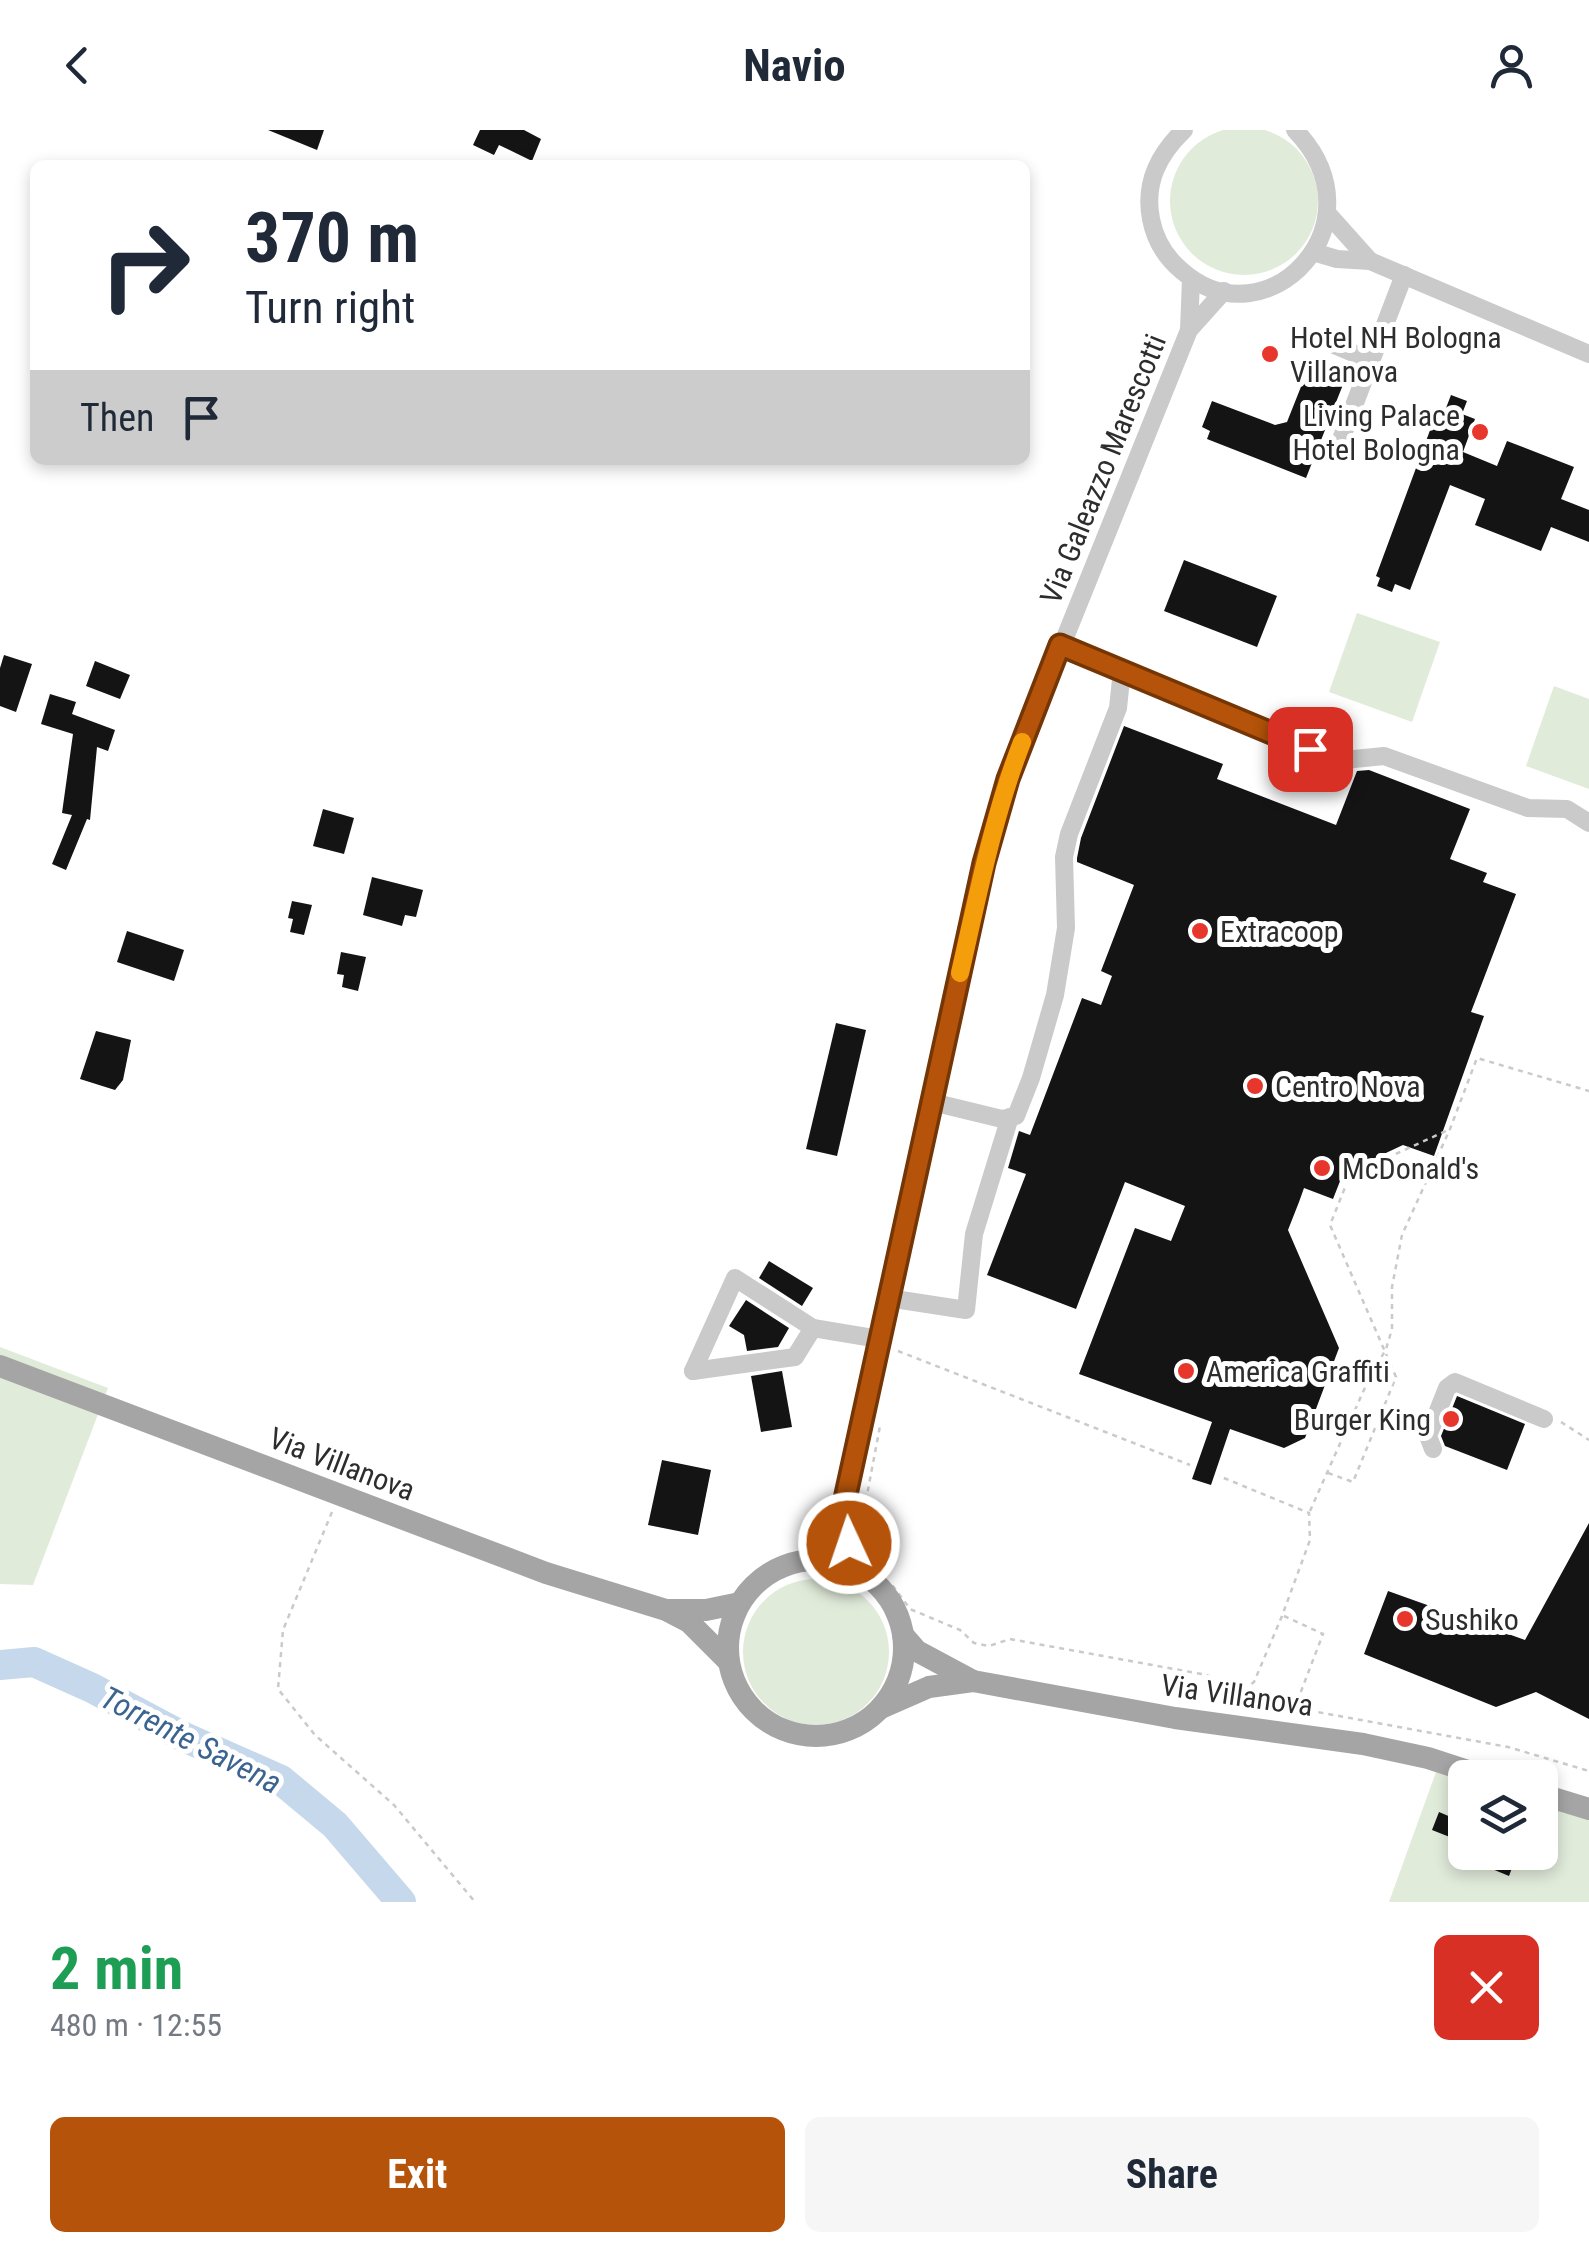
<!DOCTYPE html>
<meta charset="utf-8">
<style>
body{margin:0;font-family:"Roboto Condensed",sans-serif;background:#f6f6f7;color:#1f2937;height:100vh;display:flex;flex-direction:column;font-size:38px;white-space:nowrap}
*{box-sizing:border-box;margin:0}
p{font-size:32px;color:#747a83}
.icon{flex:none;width:55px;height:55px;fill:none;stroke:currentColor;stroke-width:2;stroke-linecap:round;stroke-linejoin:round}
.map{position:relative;height:1772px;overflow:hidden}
.side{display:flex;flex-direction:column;background:#fff;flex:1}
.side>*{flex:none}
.top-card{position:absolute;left:30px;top:30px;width:1000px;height:305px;border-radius:15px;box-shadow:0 5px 15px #0003;background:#fff;color:#1f2937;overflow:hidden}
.buttons{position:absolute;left:1448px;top:1630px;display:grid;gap:20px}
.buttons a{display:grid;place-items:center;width:110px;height:110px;border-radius:15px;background:#fff;box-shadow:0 5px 15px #0003;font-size:50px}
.pin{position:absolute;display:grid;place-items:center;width:85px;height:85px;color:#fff;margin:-42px;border-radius:20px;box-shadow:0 5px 15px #0006}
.me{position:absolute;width:110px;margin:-55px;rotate:357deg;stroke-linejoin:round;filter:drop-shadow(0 0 8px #0008)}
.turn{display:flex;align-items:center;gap:35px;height:210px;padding:0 50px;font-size:45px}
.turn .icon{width:130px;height:130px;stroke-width:2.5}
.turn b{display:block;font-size:70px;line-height:85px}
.then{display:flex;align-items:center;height:95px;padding:0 50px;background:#0003;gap:20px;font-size:38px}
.round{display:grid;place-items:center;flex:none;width:105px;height:105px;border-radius:15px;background:#f6f6f7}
.headline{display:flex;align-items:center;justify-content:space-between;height:170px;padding:0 50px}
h1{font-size:60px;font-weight:700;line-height:75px;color:#1e9e55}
.primary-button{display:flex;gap:20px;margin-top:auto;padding:20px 50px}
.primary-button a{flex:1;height:115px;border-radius:15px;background:#b45309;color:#fff;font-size:40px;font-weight:700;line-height:115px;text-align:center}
.primary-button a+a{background:#f6f6f7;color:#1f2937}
header{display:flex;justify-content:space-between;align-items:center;height:130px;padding:0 50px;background:#fff;font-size:45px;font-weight:700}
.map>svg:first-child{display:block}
.green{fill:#e1ebda}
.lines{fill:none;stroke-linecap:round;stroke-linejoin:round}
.river{stroke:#c6d8eb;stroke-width:30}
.building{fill:#141414}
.path{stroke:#cacaca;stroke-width:2.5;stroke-dasharray:5 5;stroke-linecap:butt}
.minor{stroke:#cacaca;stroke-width:18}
.major{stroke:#a5a5a5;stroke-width:22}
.route-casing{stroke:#753606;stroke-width:25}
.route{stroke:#b45309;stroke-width:18}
.slow{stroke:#f59e0b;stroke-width:18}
.poi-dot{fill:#e7372d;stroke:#fff;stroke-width:4}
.labels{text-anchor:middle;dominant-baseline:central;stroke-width:10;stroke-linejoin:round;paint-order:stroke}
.poi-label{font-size:30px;fill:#2d2d2d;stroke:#fff;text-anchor:start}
.street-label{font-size:30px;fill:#2d2d2d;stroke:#fff}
.water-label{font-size:32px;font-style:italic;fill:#3b6490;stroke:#fff}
</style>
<header><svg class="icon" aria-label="back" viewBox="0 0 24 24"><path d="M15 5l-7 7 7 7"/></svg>Navio<svg class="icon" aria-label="person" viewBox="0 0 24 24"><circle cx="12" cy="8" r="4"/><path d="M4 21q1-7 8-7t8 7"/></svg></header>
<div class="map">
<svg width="1589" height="1772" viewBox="0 0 1589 1772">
<rect width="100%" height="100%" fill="#fff"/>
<g class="green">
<circle cx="1244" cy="71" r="74"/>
<path d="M1357,483L1440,512L1412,592L1329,562Z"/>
<path d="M1554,556L1589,569V659L1526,636Z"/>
<path d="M0,1217L108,1258L33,1455L0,1454Z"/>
<circle cx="816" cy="1522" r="73"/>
<path d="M1440,1631L1465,1648V1722H1540V1664L1589,1679V1772H1389Z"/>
</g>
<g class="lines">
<path class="river" d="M0,1535L34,1532L92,1558L184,1607L281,1650L335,1695L401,1772"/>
</g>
<g class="building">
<path d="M268,0H324L317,20Z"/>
<path d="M480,0H524L541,9L532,31L499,15L494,25L473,15Z"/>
<path d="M1312,229L1348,242L1306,348L1207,309L1210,301L1202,297L1212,271L1275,295L1287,292Z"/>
<path d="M1451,265L1467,271L1462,284L1475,289L1463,322L1497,336L1507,311L1574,337L1561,369L1589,380V412L1551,397L1541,421L1475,395L1485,369L1450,355L1410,460L1395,454L1392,462L1377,456L1380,448L1376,446L1439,276L1446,278Z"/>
<path d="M1184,430L1277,466L1257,517L1164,481Z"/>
<path d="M4,525L32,534L16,582L0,576V538Z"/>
<path d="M95,531L130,545L120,569L86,556Z"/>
<path d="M50,564L76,572L72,584L115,600L108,621L97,617L90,690L87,689L66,740L52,734L72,685L62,683L73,604L41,594Z"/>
<path d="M1124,596L1223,634L1217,649L1336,695L1357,641L1369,640L1470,679L1450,729L1487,743L1483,752L1516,764L1471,882L1484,886L1434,1026L1403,1015L1358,1036L1356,1040L1346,1036L1333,1069L1304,1058L1299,1072L1288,1100L1339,1218L1305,1308L1284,1318L1230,1299L1211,1355L1192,1349L1212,1292L1079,1244L1135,1098L1171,1111L1185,1076L1125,1052L1076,1179L987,1145L1026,1044L1008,1038L1019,1001L1030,1005L1082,868L1101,875L1112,846L1101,841L1134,755L1077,732V728L1081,708Z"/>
<path d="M323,679L354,688L344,724L313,716Z"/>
<path d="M372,747L423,760L416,787L405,785L402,796L363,785Z"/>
<path d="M292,771L312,775L304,805L290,802L293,789L288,788Z"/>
<path d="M127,801L184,820L174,851L117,832Z"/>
<path d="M341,822L366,827L358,861L342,857L344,845L337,844Z"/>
<path d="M836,893L866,900L837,1026L806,1019Z"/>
<path d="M96,901L131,910L123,950L115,960L80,949Z"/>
<path d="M769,1131L813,1158L802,1176L759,1148Z"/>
<path d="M746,1170L789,1198L778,1217L747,1221L744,1205L729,1196Z"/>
<path d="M782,1241L792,1297L761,1302L751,1246Z"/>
<path d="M1457,1266L1525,1294L1507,1340L1445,1316L1441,1306Z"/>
<path d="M662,1330L711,1340L698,1405L648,1395Z"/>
<path d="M1589,1393V1589L1536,1562L1496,1577L1364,1524L1388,1461L1525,1510Z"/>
<path d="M1439,1682L1465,1693V1713L1432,1700Z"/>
<path d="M1451,1722H1518L1509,1746Z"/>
</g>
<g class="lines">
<g class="path">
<path d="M898,1221L1190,1335"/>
<path d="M1561,1292L1589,1310"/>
<path d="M1328,1343L1353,1352L1396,1247L1330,1095L1350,1045L1448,1000"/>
<path d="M864,1381L880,1296"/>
<path d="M1310,1381L1367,1253L1386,1219L1392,1199V1157L1402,1105L1450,999L1477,928L1589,961"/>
<path d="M332,1382L283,1500L278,1559L315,1605L394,1675L475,1772"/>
<path d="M877,1443L893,1456L910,1479L960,1500L974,1513L989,1516L1010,1509L1207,1545L1222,1554L1243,1560L1254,1552L1282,1486L1310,1410L1309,1383L1219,1346"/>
<path d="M1284,1486L1323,1504L1300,1564L1301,1579L1508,1617L1589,1641"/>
</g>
<g class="minor">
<path d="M1184,0C1158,25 1144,53 1151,89C1155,110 1165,127 1182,141C1267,215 1385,93 1295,0"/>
<path d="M1328,84L1370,131"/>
<path d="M1313,122L1337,129L1370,131L1589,224"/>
<path d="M1189,200L1191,149"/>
<path d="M1322,210L1370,230"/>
<path d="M1335,325L1404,145"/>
<path d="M1060,515L1310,619L1344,630L1384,626L1528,678L1567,679L1589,693"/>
<path d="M932,972L1002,989L1016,986L1031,948L1055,865L1066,798L1064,727L1069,704L1118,578L1122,540"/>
<path d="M888,1168L966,1180L974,1104L1010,987"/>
<path d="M693,1241L735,1148L813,1198L879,1209"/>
<path d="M693,1241L795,1227L813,1198"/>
<path d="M1433,1319L1428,1306L1447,1258L1455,1252L1544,1289"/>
<path d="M845,1373L849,1413L859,1441"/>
<path d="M806,1430L820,1419L845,1369L984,733L1008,649L1189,200L1224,161"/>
</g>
<g class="major">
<path d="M0,1236L546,1443L666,1480L689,1492L728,1531"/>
<circle cx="816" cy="1518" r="88"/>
<path d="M669,1480H706L740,1473"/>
<path d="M903,1505L917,1521L973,1551L1175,1588L1363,1614L1428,1628L1489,1648"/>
<path d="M881,1578L929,1557L973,1551"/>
<path d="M1540,1664L1589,1679"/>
</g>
</g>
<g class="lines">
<defs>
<path id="route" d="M849,1413L845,1369L984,733L1008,649L1060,515L1310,619"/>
</defs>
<use href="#route" class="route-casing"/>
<use href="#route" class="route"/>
<path class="slow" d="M960,843C978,765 993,687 1022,612"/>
</g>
<g class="poi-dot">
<circle cx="1270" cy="224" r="10"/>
<circle cx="1480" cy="302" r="10"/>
<circle cx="1200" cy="801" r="10"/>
<circle cx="1255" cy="956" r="10"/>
<circle cx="1322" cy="1038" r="10"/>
<circle cx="1186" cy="1241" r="10"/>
<circle cx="1451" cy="1289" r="10"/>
<circle cx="1405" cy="1489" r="10"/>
</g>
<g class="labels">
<g class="poi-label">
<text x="1290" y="207">Hotel NH Bologna<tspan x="1290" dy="34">Villanova</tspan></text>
<text x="1460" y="285" text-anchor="end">Living Palace<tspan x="1460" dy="34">Hotel Bologna</tspan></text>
<text x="1220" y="801">Extracoop</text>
<text x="1275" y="956">Centro Nova</text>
<text x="1342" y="1038">McDonald's</text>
<text x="1206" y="1241">America Graffiti</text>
<text x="1431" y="1289" text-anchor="end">Burger King</text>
<text x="1425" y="1489">Sushiko</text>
</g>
<g class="street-label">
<text transform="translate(1103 339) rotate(-68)">Via Galeazzo Marescotti</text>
<text transform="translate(342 1334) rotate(21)">Via Villanova</text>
<text transform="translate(1237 1565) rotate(8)">Via Villanova</text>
</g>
<g class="water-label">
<text transform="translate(191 1610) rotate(27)">Torrente Savena</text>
</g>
</g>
</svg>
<div class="buttons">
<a><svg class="icon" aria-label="layers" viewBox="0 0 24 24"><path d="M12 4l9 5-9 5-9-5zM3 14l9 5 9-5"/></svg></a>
</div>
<div class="pin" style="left:1310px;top:619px;background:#d93025"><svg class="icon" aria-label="arrive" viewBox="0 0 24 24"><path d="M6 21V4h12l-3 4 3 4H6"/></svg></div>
<svg class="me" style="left:849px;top:1413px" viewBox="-20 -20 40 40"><circle r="17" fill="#b45309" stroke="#fff" stroke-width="3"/><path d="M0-11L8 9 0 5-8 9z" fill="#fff"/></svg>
<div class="top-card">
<div class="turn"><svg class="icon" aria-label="right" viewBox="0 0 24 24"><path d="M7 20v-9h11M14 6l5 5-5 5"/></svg><div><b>370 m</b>Turn right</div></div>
<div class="then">Then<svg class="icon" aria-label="arrive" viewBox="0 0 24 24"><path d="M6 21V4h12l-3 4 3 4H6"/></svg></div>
</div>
</div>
<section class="side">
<div class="headline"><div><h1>2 min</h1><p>480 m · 12:55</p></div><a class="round" style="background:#d93025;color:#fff"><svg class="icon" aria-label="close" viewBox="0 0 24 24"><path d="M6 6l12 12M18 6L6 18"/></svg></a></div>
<div class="primary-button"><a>Exit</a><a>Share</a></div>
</section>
